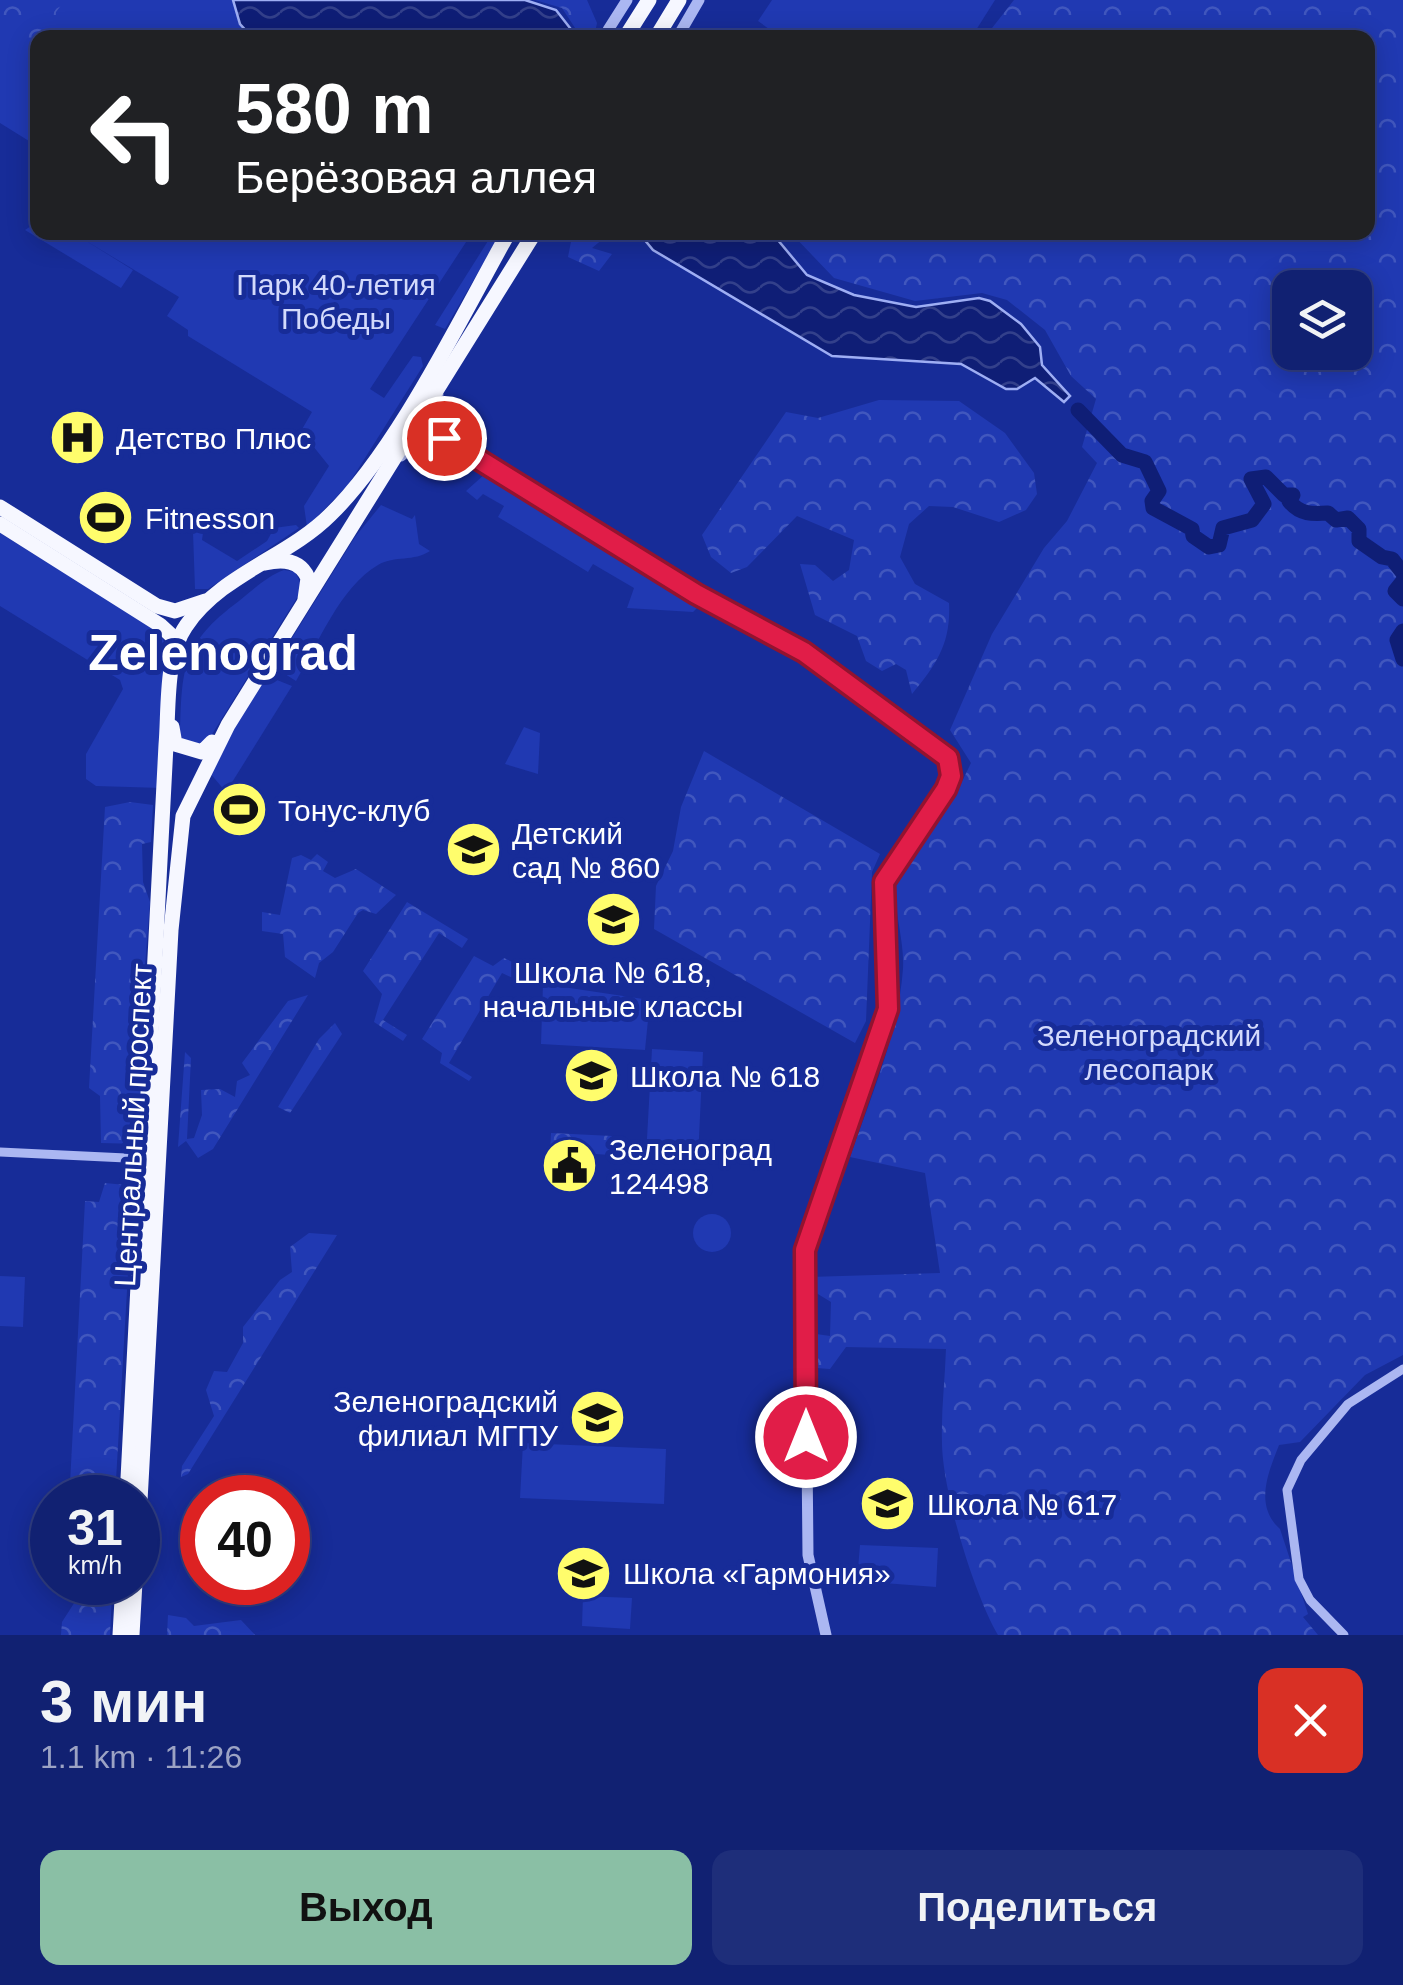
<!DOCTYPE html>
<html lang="ru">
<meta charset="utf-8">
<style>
body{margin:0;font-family:Helvetica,sans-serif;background:#1e2e7a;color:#f1f3f6;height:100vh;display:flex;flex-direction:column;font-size:38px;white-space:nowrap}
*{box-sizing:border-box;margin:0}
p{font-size:32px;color:#9ca3c4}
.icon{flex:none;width:55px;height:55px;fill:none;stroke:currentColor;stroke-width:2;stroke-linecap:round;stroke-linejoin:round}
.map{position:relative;height:1635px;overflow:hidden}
.sheet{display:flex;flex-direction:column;background:#112172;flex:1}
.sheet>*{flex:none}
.banner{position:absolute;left:30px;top:30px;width:1345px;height:210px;border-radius:20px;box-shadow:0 5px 25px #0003,0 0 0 2px #303e84;background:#202124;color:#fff;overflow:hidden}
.fabs{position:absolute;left:1272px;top:270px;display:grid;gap:20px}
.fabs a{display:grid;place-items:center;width:100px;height:100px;border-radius:20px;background:#112172;box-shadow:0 5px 25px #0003,0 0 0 2px #303e84;font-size:50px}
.speed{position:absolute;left:30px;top:1475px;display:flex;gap:20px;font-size:50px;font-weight:700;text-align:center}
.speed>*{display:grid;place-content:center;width:130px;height:130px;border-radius:50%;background:#112172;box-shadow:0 5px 25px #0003,0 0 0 2px #303e84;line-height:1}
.speed small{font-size:25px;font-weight:400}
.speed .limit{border:15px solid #d22;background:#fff;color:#111}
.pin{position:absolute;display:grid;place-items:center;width:85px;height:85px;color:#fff;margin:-42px;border:5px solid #fff;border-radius:50%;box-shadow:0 2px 10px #0007}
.me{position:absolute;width:110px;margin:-55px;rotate:0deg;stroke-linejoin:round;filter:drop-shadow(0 0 8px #0008)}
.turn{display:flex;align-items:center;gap:35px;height:210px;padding:0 40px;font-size:45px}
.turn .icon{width:130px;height:130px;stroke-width:2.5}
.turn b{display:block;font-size:70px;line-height:85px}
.round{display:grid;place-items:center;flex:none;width:105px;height:105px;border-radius:20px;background:#1e2e7a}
.summary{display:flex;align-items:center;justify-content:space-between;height:170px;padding:0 40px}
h1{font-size:60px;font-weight:700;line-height:75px}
.button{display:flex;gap:20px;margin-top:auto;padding:20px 40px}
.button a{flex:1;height:115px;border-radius:20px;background:#8abfa5;color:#111;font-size:40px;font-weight:700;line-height:115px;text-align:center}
.button a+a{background:#1e2e7a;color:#f1f3f6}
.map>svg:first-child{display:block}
.green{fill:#2039b2}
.forest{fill:url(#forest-crowns);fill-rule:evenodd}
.water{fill:url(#water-waves);stroke:#9eaef4;stroke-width:2.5}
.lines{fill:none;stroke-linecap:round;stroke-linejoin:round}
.river{stroke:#0f1e76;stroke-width:15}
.minor{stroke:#abb7f2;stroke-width:9}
.tertiary{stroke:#abb7f2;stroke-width:11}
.primary{stroke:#f6f7ff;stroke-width:15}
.route-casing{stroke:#92132f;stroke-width:25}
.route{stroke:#e11d48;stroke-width:18}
.labels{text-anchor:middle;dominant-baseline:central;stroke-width:10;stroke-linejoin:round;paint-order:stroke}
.park-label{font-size:30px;fill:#d3dafc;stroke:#172c98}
.poi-label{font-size:30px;fill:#fff;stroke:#172c98;text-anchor:start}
.street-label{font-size:30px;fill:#fff;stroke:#172c98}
.town-label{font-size:50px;font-weight:bold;fill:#fff;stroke:#172c98}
</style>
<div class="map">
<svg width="1403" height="1635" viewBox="0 0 1403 1635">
<defs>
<pattern id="forest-crowns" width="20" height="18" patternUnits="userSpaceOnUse" patternTransform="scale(2.5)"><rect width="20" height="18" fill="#2039b2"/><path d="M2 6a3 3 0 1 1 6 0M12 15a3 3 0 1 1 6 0" fill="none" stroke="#4157be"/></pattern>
<pattern id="water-waves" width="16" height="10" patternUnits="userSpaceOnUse" patternTransform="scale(2.5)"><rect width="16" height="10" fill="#0f1e76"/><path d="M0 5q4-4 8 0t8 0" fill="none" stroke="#33408b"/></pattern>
</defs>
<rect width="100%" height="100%" fill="#172c98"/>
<g class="green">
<path d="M0,0H233L240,24L252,37L38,38L37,146L0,123Z"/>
<path d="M772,0H995L971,38L780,37L758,21Z"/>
<path d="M37,222L38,232L74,234L472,233L370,389L384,398L413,356L421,357L423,366L348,485L307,527L304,506L329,466L301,431L312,412L188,336V330L167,316L179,297L83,239L133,270L121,288L25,230Z"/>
<path d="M493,233H501L445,329L435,325Z"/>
<path d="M486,473L698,607L693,612L627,608L634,588L593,564L588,572L498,517L504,506L483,494L477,500L466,491Z"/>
<path d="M381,505L412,519L415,515L419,544L430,551C414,562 395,555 378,565C340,587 318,644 296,681L274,667L355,537Z"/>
<path d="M296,525L299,528L208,589H195L193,532L203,533L202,540L237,561L267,541L274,528Z"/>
<path d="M0,533L158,631L169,650L162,788L96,786L86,779V754L123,689L120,680L0,606Z"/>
<path d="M284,570L295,572L303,588L206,744L190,747L180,737C182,668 181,644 239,601C253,590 267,576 284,570Z"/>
<path d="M267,676L292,686L226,792L209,772L211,765Z"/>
<path d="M524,727L540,733L538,774L505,764Z"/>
<path d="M543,984L650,1000L645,1050L541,1044Z"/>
<path d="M652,1049L703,1052L698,1159L646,1156Z"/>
<circle cx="712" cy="1233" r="19"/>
<path d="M0,1276L25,1277L23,1327L0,1326Z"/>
<path d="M523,1443L666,1449L664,1504L520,1498Z"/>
<path d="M860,1545L938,1548L936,1587L857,1581Z"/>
<path d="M583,1596L632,1598L630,1629L582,1626Z"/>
</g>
<g class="forest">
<path d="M15,0H65L56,12L55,28L63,37L38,38L37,48L14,50L0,44V9Z"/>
<path d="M535,0H587L597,23L594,37H581L562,8Z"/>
<path d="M1014,0H1403V1355L1365,1375L1300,1442L1279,1445C1268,1473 1254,1506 1280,1529L1308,1614L1303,1617L1318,1635H998C974,1594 942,1490 942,1442C941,1411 945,1380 946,1349L846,1347L830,1369L817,1368L816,1334L830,1336L831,1302L813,1291L810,1277L940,1273L925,1173L850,1157C872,1094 898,1035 903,969C905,938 891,906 897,875L956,794L971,763L950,730L992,634L1044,548L1067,521L1097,463L1082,447L1096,399L1071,376L1045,330L1007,300L982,293L915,301L834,278L791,233L1368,232V38L985,37ZM1290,288H1355V352H1290Z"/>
<path d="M582,233H610L592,248L612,254L599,271L568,257L572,237Z"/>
<path d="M879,400L959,401L1005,433L1034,473L1037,494L1026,510L999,522L953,507L929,506L909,524L900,557L915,584L949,603C951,643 937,664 912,694L906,670L896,664L882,671L866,661L857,636L815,615L800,564L815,565L833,581L849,570L854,540L797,516L747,567L731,573L711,557L702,535L786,412L818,418Z"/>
<path d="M704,751L880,854L872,872L866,1021L855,1043L654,929L656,886L673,851L681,807Z"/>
<path d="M130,802L153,805L151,842L142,844L143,882L150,902L136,1082L145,1084L141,1144L101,1143L100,1096L89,1088L105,807Z"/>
<path d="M317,854L328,862L323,871L335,878L356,869L396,895L376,914L363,910L358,913L333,952L319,963L315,978L285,957L283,934L262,931V912L280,915L292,858L301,855L311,860Z"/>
<path d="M407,902L468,939L462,948L439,933L383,1020L407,1035L403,1041L374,1022L382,994L363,971Z"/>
<path d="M474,956L493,966L504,958L527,969L519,981L502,973L449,1063L472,1077L469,1081L440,1063L442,1053L422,1039Z"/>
<path d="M308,995L213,1149L198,1158L186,1141L178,1147L185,1052L191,1058L187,1139L194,1138L202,1115L201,1090L220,1089L235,1097L237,1081L250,1075L242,1063L288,1001Z"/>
<path d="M335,1023L342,1034L290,1113L278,1107L319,1039Z"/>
<path d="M551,1133L612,1136L611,1155L550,1151Z"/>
<path d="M105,1183L125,1185L122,1219L131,1221L115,1497H79L70,1484L85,1201L99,1202Z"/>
<path d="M309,1233L337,1235L188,1474L181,1477L182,1466L214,1416L206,1390L214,1371L227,1372L243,1343V1327L280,1280L292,1272L290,1247Z"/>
<path d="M87,1583H101V1595L112,1594L110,1635H61L62,1622Z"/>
<path d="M168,1615L186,1618L194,1626L241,1620L255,1635H167Z"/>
</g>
<g class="water">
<path d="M233,0H525L556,10L577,37H252L240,24Z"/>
<path d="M639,233H772L807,275L854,295L916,307L979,298L990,301L1021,324L1040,347L1042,365L1070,396L1064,402L1035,378L1017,389H1006L961,364L832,356L653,250Z"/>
</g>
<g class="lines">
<g class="river">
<path d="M1078,410L1122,455L1145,462L1159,491L1152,501L1153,508L1192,529L1193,536L1209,547L1219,545L1223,528L1252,520L1264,504L1251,479L1266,477L1284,495H1293L1289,501C1300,515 1313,514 1328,513L1336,520L1348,518L1359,529V541L1382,557L1392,559L1403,573"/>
<path d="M1403,581L1395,591L1403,599"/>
<path d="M1403,631L1397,640L1403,659"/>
</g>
<g class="minor">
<path d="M0,1152L147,1159"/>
<path d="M1344,1635L1310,1600L1299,1579L1287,1490L1301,1460L1348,1404L1403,1369"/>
</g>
<g class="tertiary">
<path d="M609,38L608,30L627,0"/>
<path d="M677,38L699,0"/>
<path d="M438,395L434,416L444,438"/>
<path d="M401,456L422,439L444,438L696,593L805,652L947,758L951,776L946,789L884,882L888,1009L805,1250L808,1555L826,1635"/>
</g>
<g class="primary">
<path d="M625,38L649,0"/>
<path d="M656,38L679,0"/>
<path d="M0,507L157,606L175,611L205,601"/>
<path d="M0,524L160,625L173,637L176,652"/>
<path d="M265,563C283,559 300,560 308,578L305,599"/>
<path d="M172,727L175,744L202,752L212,742"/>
<path d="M127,1498L166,745C169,710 165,656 186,626C220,575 288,557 330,515C398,449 461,317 509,232"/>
<path d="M138,1538L171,930L183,816L228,725L535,232"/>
<path d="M120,1635L123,1582"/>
<path d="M132,1635L135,1582"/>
</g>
</g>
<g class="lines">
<defs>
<path id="route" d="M444,438L696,594L804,652L948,758L951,776L946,789L884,882L888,1009L805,1250L806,1437"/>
</defs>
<use href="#route" class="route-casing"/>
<use href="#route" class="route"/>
</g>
<defs>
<symbol id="hospital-disc" viewBox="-11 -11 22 22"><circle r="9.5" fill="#fffd6c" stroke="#172c98"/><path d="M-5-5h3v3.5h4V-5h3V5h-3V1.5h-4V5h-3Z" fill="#111"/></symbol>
<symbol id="stadium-disc" viewBox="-11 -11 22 22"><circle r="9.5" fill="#fffd6c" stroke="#172c98"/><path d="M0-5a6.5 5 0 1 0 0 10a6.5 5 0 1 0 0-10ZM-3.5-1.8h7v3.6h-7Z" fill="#111"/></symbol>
<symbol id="school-disc" viewBox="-11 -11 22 22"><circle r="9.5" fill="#fffd6c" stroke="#172c98"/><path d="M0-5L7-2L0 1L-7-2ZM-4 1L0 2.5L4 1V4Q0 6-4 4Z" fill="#111"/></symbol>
<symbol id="civic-disc" viewBox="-11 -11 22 22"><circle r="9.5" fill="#fffd6c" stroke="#172c98"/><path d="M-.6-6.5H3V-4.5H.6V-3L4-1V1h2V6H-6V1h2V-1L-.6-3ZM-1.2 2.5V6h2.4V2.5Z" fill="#111"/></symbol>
<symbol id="university-disc" viewBox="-11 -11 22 22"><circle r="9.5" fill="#fffd6c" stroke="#172c98"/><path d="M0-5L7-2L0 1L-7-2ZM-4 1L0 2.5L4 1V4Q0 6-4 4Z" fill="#111"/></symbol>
</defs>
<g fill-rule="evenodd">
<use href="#hospital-disc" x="46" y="406" width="63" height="63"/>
<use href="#stadium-disc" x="74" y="486" width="63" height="63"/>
<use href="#stadium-disc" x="208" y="778" width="63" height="63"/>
<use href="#school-disc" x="442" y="818" width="63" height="63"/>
<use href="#school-disc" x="582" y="888" width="63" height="63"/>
<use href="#school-disc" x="560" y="1044" width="63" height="63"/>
<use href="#civic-disc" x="538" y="1134" width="63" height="63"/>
<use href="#university-disc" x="566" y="1386" width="63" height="63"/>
<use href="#school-disc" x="856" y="1472" width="63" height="63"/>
<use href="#school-disc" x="552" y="1542" width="63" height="63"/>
</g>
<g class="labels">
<g class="park-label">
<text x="336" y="284">Парк 40-летия<tspan x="336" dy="34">Победы</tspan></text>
<text x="1149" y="1035">Зеленоградский<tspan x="1149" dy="34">лесопарк</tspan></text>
</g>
<g class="poi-label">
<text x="116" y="438">Детство Плюс</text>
<text x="145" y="518">Fitnesson</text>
<text x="278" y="810">Тонус-клуб</text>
<text x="512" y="833">Детский<tspan x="512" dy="34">сад № 860</tspan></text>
<text x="613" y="972" text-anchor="middle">Школа № 618,<tspan x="613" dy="34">начальные классы</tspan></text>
<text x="630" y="1076">Школа № 618</text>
<text x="609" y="1149">Зеленоград<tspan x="609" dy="34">124498</tspan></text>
<text x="558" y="1401" text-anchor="end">Зеленоградский<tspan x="558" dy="34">филиал МГПУ</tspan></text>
<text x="927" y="1504">Школа № 617</text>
<text x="623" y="1573">Школа «Гармония»</text>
</g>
<g class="street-label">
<text transform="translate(133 1125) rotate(-87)">Центральный проспект</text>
</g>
<g class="town-label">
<text x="223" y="653">Zelenograd</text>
</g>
</g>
</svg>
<div class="fabs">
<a><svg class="icon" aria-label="layers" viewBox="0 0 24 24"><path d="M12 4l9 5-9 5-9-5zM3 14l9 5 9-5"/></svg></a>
</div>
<div class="speed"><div>31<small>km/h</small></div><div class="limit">40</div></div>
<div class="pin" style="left:444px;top:438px;background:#d93025"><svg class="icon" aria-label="arrive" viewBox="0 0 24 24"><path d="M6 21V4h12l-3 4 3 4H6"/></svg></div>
<svg class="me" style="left:806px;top:1437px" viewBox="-20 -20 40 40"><circle r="17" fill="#e11d48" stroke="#fff" stroke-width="3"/><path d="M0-11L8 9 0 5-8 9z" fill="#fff"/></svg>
<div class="banner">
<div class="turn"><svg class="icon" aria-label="left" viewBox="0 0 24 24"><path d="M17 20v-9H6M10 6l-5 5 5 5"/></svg><div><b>580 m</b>Берёзовая аллея</div></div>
</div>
</div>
<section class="sheet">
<div class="summary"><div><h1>3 мин</h1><p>1.1 km · 11:26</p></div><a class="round" style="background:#d93025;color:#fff"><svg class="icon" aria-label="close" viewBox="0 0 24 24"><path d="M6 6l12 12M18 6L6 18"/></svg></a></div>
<div class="button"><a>Выход</a><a>Поделиться</a></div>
</section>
